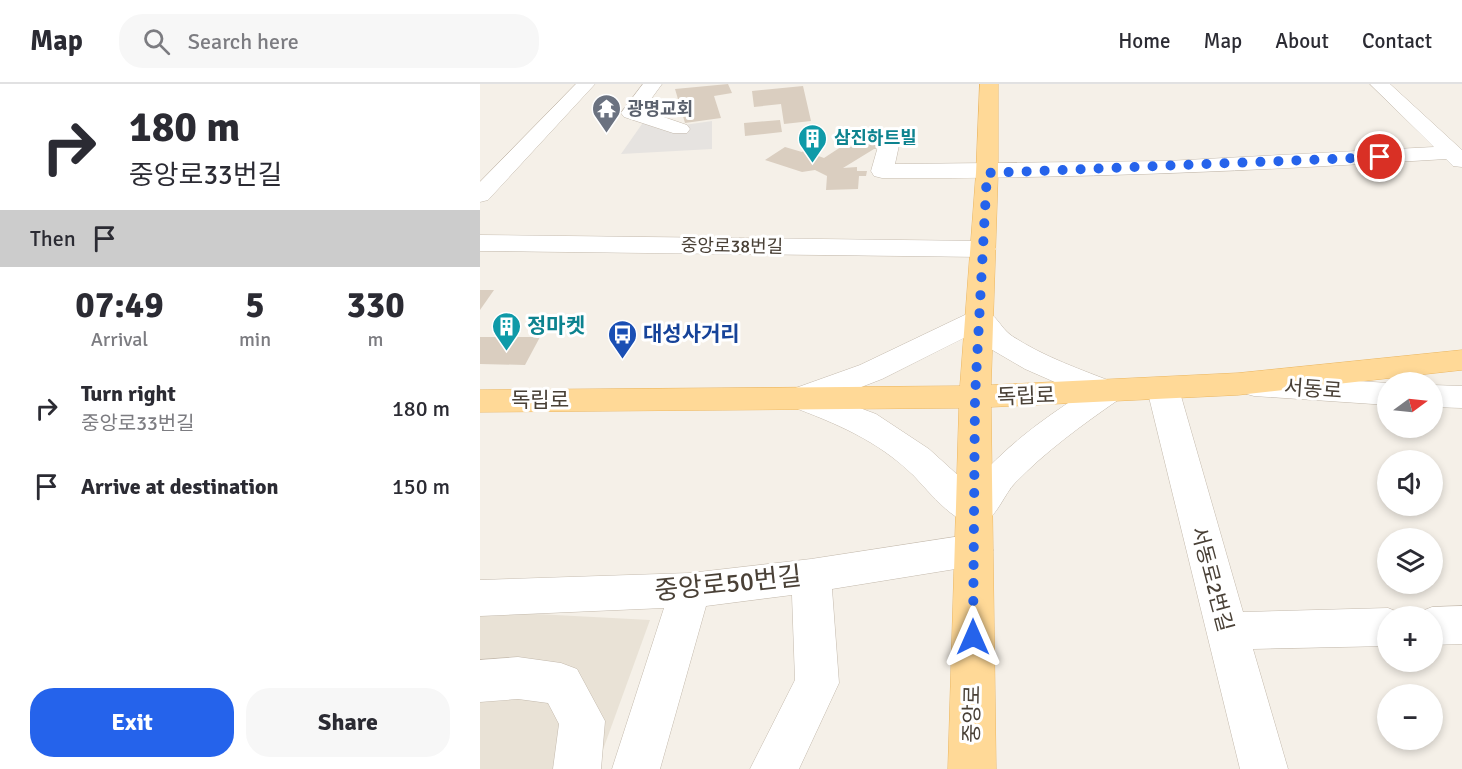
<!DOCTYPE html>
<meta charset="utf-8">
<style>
body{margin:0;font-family:Signika,"Noto Sans KR",sans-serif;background:#f7f7f7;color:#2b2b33;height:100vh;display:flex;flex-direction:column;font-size:22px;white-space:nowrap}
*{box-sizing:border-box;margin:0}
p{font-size:20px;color:#7c7c81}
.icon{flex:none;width:33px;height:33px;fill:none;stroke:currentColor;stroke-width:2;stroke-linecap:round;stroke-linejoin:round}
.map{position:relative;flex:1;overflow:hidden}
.drawer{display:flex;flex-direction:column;background:#fff;width:480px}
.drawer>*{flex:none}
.banner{background:#fff;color:#2b2b33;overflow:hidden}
.needle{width:39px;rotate:75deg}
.tools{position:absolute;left:897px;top:288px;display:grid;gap:12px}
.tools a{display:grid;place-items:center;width:66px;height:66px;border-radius:50%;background:#fff;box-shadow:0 3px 9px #0003;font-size:30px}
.pin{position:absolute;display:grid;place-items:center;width:51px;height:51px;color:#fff;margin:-26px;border:3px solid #fff;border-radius:50%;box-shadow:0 2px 6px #0007}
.me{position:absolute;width:66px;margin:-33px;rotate:0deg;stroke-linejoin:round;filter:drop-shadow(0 0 4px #0008)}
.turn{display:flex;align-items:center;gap:21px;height:126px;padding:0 30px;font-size:27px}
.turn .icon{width:78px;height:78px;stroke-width:2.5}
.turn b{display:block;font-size:42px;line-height:51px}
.then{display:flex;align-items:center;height:57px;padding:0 30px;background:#0003;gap:12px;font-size:22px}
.eta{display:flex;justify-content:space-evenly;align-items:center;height:102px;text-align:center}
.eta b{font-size:36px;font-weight:700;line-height:42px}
.button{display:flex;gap:12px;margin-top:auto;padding:12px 30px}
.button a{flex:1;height:69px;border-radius:24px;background:#2563eb;color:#fff;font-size:24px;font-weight:700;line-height:69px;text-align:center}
.button a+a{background:#f7f7f7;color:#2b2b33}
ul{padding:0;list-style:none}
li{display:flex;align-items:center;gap:18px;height:78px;padding:0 30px}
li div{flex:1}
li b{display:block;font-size:22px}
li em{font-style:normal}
header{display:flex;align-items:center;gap:36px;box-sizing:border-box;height:84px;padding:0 30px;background:#fff;border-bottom:2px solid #e1e1e2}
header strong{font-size:28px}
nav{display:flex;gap:33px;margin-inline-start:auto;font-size:21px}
.search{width:420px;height:54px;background:#f7f7f7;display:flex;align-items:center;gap:15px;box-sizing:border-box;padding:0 21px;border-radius:24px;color:#7c7c81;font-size:22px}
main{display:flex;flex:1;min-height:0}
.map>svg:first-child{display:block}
.residential{fill:#e9e2d6}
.parking{fill:#e6e3e0}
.building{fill:#dacec0}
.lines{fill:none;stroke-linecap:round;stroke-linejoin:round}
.minor-casing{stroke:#c4baad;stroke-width:1}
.major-casing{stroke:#ebb660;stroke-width:1}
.minor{fill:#fff;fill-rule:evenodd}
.major{fill:#ffd997;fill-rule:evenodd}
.route{stroke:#2563eb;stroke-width:10;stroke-dasharray:0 18}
.labels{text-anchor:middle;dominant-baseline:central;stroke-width:6;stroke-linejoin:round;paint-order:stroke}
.far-worship-label{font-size:18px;font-weight:bold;fill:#5b616d;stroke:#fff;text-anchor:start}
.far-culture-label{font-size:18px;font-weight:bold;fill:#0d838f;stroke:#fff;text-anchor:start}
.far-street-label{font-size:18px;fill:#494036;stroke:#fff}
.culture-label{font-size:21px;font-weight:bold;fill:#0d838f;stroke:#fff;text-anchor:start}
.transit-label{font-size:21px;font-weight:bold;fill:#164399;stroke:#fff;text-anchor:start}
.street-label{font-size:21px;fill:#494036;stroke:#fff}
.near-street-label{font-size:26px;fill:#494036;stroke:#fff}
</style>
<header>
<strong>Map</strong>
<div class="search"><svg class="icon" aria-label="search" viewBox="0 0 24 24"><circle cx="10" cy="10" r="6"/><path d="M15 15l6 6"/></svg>Search here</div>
<nav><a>Home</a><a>Map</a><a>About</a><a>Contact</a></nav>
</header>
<main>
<section class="drawer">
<div class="banner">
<div class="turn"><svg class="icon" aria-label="right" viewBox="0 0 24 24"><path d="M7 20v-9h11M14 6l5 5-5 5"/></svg><div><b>180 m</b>중앙로33번길</div></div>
<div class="then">Then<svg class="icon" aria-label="arrive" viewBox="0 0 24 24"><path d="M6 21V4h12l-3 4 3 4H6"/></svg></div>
</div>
<div class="eta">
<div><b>07:49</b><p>Arrival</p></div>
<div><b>5</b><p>min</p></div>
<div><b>330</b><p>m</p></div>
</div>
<ul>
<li><svg class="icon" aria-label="right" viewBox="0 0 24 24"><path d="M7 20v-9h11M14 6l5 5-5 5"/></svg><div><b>Turn right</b><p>중앙로33번길</p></div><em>180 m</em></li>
<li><svg class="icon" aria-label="arrive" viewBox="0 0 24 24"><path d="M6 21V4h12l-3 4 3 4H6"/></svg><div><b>Arrive at destination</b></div><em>150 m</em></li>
</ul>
<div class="button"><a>Exit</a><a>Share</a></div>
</section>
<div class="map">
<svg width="982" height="685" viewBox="0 0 982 685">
<rect width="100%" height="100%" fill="#f5f0e8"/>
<path class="residential" d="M0,527L170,536L116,685H0Z"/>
<path class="parking" d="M169,30L204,41L232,37V65L141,70Z"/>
<g class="building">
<path d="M248,0L252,9L234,12L241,34L205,39L195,5Z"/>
<path d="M323,2L331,37L304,40L301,20L274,23L272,7Z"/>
<path d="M300,36L302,48L265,52L264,39Z"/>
<path d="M376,53H398L391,60L404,61L402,65H394L363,84L377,83V87H387L386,92H379L378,105L346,106L347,92L335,86L322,88L285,76L305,63L322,68L328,64L337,67L333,70L344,74Z"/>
<path d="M0,206H14L0,226Z"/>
<path d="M0,253H60L45,281L0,280Z"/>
</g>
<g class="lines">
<defs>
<g id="minor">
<path d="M96,0H115L8,116L0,118V98Z"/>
<path d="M163,0H182L163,26L207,41L210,45L207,49H193L144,33L141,29Z"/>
<path d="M890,0H910L982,66V83L973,82L966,75C778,87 590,95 402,94L394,92L391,87L401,52L404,48L411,46L418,48L421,52L415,80L687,77L954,63Z"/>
<path d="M0,151L503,157L512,160L516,165L512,170L503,173L0,167Z"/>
<path d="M501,225C517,229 519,243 532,252C564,273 602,286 638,300L643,308L638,316C602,341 566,367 535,399C525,409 517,432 504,438C481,450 448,406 433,391C397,356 355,339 310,322L305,314L310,306L380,281L491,228ZM496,248L509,264L545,285L602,310C561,336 522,365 491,403L449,365L396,330L353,314L402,295Z"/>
<path d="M774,290L908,299V321L774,312L763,309L758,301L763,293Z"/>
<path d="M683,294L694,297L699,305L763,528L908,524L923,530L924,532H908V562L773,565L808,685H760L667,305L672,297Z"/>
<path d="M952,301L982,302V324L952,323Z"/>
<path d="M494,450L508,455L513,466L508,477L494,482L352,505L359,599L319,685H270L315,596L312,511L226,522L180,685H132L184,524L0,532V496L210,489L331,475Z"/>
<path d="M982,522V560L952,561V532H936L937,529L952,523Z"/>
<path d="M38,573L81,579L97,585L125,637L121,685H73L79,640L68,619L38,615L0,618V576Z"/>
</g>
<path id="major" d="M500,0H518V89L511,301L758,289L982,266V286L758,311L511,323L516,685H468L479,324L0,328V306L480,302L496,89Z"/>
</defs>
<use href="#minor" class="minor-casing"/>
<use href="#major" class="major-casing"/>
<use href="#minor" class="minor"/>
<use href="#major" class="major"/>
</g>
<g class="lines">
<path class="route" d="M493,553L495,313L507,89L900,73"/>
</g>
<defs>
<symbol id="temple-pin" viewBox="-11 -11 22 30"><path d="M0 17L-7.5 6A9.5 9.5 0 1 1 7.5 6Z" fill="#6b7280" stroke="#fff"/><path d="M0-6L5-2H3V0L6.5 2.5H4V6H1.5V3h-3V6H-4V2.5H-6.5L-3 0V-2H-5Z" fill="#fff"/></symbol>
<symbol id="building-pin" viewBox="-11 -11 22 30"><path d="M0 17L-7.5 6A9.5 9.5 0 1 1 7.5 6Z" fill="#0f9aa8" stroke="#fff"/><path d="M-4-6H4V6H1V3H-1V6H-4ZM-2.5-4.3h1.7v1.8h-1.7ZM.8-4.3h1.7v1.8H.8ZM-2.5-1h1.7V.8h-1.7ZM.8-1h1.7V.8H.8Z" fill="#fff"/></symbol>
<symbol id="bus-pin" viewBox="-11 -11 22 30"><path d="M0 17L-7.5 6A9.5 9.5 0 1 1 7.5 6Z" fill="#1a4fb4" stroke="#fff"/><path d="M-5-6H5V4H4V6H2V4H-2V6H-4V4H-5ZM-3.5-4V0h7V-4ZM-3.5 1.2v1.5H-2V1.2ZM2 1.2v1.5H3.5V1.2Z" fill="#fff"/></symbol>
</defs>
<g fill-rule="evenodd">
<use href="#temple-pin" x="110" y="8" width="33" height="45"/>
<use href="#building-pin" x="316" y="38" width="33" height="45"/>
<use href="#building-pin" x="10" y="226" width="33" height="45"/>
<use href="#bus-pin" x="126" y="234" width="33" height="45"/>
</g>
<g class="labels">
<g class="far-worship-label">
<text x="147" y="25">광명교회</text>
</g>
<g class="far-culture-label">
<text x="354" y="54">삼진하트빌</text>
</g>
<g class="far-street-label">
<text transform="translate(252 162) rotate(1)">중앙로38번길</text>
</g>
<g class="culture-label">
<text x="47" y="242">정마켓</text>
</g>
<g class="transit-label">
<text x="163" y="250">대성사거리</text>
</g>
<g class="street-label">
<text transform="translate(833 305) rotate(4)">서동로</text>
<text transform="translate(546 312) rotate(-2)">독립로</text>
<text x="60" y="316">독립로</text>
<text transform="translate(732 495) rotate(75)">서동로2번길</text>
<text transform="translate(492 630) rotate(-89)">중앙로</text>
</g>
<g class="near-street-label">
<text transform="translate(248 500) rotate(-6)">중앙로50번길</text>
</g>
</g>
</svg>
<div class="tools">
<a><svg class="needle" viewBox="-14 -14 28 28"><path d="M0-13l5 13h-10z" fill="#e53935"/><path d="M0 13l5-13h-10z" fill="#7c7c81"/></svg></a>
<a><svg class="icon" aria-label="sound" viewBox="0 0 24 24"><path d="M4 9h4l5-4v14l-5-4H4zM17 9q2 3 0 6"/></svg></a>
<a><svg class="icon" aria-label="layers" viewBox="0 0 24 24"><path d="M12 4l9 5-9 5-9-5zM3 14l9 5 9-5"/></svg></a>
<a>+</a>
<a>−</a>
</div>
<div class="pin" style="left:900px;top:73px;background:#d93025"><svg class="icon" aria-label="arrive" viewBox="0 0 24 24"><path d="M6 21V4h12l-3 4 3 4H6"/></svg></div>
<svg class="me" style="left:493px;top:553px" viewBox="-20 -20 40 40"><path d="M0-17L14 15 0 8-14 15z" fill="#2563eb" stroke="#fff" stroke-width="4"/></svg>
</div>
</main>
